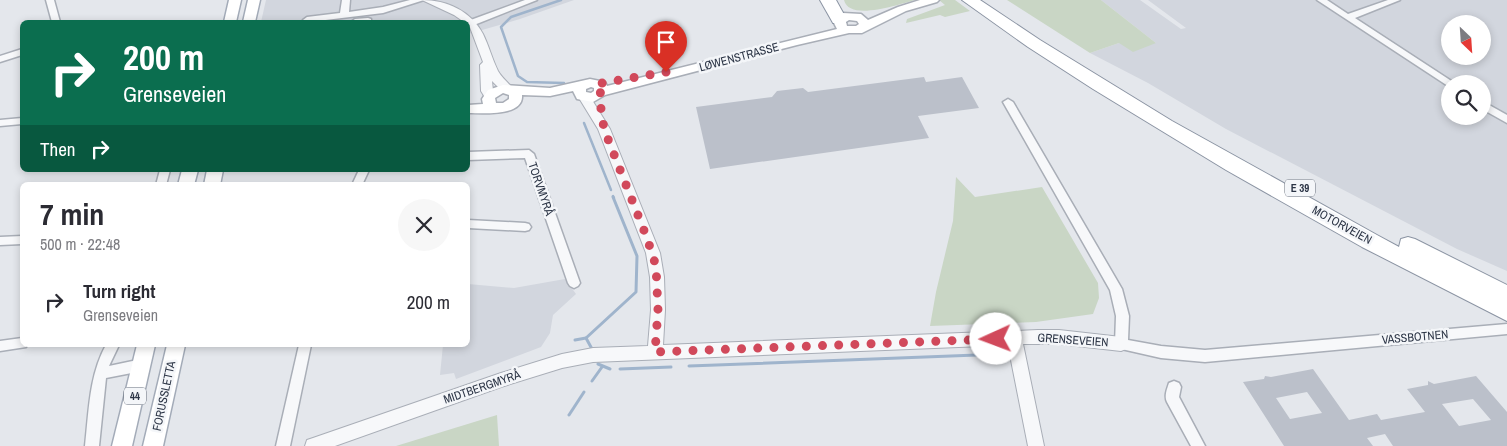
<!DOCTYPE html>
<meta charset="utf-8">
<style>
body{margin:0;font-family:"Archivo Narrow",sans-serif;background:#f7f7f7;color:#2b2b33;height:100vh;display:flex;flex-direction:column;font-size:19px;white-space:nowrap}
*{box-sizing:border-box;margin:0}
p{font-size:16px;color:#7c7c81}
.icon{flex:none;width:28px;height:28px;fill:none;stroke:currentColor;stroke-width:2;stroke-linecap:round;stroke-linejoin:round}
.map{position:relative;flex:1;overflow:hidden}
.side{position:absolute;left:20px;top:182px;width:450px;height:165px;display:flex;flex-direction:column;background:#fff;border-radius:8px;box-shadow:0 2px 8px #0003}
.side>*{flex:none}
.guide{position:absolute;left:20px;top:20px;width:450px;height:152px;border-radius:8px;box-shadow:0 2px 8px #0003;background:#0b6e4f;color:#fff;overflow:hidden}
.needle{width:32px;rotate:155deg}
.buttons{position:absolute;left:1441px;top:15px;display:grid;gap:10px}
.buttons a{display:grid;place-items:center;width:50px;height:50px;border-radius:50%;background:#fff;box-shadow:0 2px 8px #0003;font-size:25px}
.pin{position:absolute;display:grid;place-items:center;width:42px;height:42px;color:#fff;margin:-51px -21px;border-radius:50% 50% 50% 0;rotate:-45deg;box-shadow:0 0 5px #0007}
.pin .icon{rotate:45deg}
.me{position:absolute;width:55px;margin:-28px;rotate:268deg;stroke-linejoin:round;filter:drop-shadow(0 0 4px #0008)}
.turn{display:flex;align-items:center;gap:18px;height:105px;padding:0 20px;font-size:22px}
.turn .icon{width:65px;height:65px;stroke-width:2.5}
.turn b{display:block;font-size:35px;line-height:42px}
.then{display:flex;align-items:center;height:48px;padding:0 20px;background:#0003;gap:10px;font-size:19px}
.round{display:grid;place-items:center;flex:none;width:52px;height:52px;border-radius:26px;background:#f7f7f7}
.overview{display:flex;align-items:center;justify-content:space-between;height:85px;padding:0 20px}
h1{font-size:30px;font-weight:700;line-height:38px}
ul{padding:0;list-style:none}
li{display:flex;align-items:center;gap:15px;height:70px;padding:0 20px}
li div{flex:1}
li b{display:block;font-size:19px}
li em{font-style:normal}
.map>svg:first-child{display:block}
.built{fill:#d2d6de;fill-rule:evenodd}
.green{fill:#c9d6c5}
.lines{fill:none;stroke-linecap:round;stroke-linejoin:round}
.stream-far1{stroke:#9fb4cc;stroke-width:2.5}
.stream{stroke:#9fb4cc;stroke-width:3}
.building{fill:#bbc0ca;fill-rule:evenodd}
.minor-casing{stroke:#a9aeb7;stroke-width:3}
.tertiary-casing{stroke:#a9aeb7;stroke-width:2}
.secondary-casing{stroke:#a9aeb7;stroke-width:3}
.primary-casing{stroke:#a3abb8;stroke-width:3}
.motorway-casing{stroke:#8b94a3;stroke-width:2}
.minor{fill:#f7f8fa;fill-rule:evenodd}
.tertiary{fill:#f7f8fa;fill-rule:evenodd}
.secondary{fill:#fff;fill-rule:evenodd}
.primary{fill:#fff;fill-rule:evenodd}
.motorway{fill:#fff;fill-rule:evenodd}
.route{stroke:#d1495b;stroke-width:9;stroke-dasharray:0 16.2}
.labels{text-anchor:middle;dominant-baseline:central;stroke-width:5;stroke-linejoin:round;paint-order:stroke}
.shield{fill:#f4f6f9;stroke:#676e7b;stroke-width:1}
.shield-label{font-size:11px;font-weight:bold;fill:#2b3445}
.street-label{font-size:12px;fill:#2b3445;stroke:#f4f6f9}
</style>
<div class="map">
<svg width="1507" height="446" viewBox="0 0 1507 446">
<rect width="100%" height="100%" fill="#e4e7ec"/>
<g class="built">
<path d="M266,0H574L520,19L468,34V22H261Z"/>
<path d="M1101,0H1140L1181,29L1186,28L1148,0H1507V271L1457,249L1226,129L1148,83L1090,53L1119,43H1156ZM1450,24H1482V56H1450ZM1450,84H1482V116H1450Z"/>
<path d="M565,279L576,294L553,315L550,333L541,347L456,379L454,373L440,375L443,345H468V284L514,288Z"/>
</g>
<g class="green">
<path d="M844,0H915C900,4 849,22 844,0Z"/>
<path d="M939,0H955L970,11L945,17L940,15L906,23L907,19L945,5Z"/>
<path d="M1007,0H1101L1156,43L1133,52L1119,43L1090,53Z"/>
<path d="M956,177L975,197L1042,187L1098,283L1099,298L1093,314L1036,322L930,326L936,292L953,221Z"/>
<path d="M497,415L499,446H396Z"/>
</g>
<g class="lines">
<g class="stream-far1">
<path d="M561,0L511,17L501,27L518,76L527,82L564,83"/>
<path d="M584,123L611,190"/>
<path d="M613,196L614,198"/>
</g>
<g class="stream">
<path d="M586,338L636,292L637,256L613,197"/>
<path d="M575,340L586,338L592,349"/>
<path d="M598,364L610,369"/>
<path d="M689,366L1003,354"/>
<path d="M620,369L671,367"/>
<path d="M592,381L602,367"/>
<path d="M569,415L584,392"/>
</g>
</g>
<g class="building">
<path d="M924,77L926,82L962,77L979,108L918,116L929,138L710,169L696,107L772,97L777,91L803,88L808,92Z"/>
<path d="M1313,369L1349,420L1377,414L1381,420L1425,412L1407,389L1428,385V381L1434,384L1476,376L1507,412V446H1393L1385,434L1367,438L1373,446H1284L1243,382L1264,379L1265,376L1271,377ZM1307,392L1322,413L1290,419L1276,398ZM1473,399L1491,420L1459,426L1442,404Z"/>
</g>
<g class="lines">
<defs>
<g id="minor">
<path d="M46,0H54L60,22H52Z"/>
<path d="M342,0H350L349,12L383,7L410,0H424L383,13L309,22L303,20L307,17L340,13Z"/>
<path d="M525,0H537L474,25L468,24V21Z"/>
<path d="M1317,0H1327L1348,14L1388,0H1400L1355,18L1456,84H1450V87L1448,86Z"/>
<path d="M368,18L371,19V22H351L355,19Z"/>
<path d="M22,49V55L0,62V56Z"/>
<path d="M1008,99L1013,102L1122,289L1129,316L1128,340L1161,346L1205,350L1507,324V334L1205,362L1161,358L1117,348L1115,344L1116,316L1110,290L1003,102Z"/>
<path d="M1482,101L1507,115V123L1482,109Z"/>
<path d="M22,118V124L0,126V120Z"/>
<path d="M529,150L534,154L580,283L578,286L574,288L570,286L568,283L525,158L468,160V152Z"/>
<path d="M160,170H170L166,185H156Z"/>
<path d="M359,170H369L362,185H352Z"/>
<path d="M468,220L525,223L529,224L531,227L529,230L525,231L468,228Z"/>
<path d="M22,236V244L0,245V237Z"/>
<path d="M22,338V345H27L26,347L0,351V341Z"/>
<path d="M106,345H119L109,366L142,359L147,361L148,365L147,369L142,371L106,378L99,446H85C89,411 89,376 106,345Z"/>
<path d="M299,345H311L290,446H276Z"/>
<path d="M1174,381L1179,383L1181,387L1179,397L1205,446H1191L1167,402C1164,396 1167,389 1169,383Z"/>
</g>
<g id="tertiary">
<path d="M422,0C447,0 471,11 483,34C489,46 492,59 498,71C502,78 508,82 513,89L511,92H503L492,81L493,91L496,96L490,100L486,99L481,91L480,65L483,62L468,22H464L454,15Z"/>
<path d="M585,94L589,95L610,129L660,253L664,277L665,310L663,345L1038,330H1059L1121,337L1126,339L1129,344L1126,349L1121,351L1059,344H1023L1044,446H1028L1008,345L593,362L562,368L501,387L335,446H305L307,440L313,438L501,373L562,354L593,348L648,346L651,310L650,277L646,253L598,129L579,98Z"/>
</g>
<path id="secondary" d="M920,0H939L937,2L906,11L862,33H849L797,45L605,95L593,102L577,99L573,91L550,96L522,95C524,117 482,113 468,113V105L483,104L482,99L488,90L503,85L550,88L590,79L605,82L607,86L837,29L833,21L843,13L861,14L868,20L898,7ZM849,20L857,21L859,24L856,26H847L846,22ZM591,87L594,88V91L591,93L586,92V89ZM503,93L509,95V99L503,103H496L495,98Z"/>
<g id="primary">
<path d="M229,0H241L236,22H224Z"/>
<path d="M248,0H260L255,22H243Z"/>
<path d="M182,170H198L194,185H178Z"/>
<path d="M207,170H223L220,185H204Z"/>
<path d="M137,345H155L132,446H112Z"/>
<path d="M167,345H185L163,446H143Z"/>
</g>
<g id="motorway">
<path d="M820,0H836L847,20L845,23H833Z"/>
<path d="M962,0H980L1040,40L1172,121L1377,235L1399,247L1401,239L1408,237L1415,239L1507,285V321L1362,247L1226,170L1093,89L1028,47Z"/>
</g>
</defs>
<use href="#minor" class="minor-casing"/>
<use href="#tertiary" class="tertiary-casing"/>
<use href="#secondary" class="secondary-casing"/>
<use href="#primary" class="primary-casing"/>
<use href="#motorway" class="motorway-casing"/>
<use href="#minor" class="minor"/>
<use href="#tertiary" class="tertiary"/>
<use href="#secondary" class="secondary"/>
<use href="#primary" class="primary"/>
<use href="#motorway" class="motorway"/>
</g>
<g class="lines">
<path class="route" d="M666,72L597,84L602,90L599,95L604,129L647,238L656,266L658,310L655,352L996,339"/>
</g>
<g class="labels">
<g class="shield">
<rect x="1285" y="179.5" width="30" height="17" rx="4"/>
<rect x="124" y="387.5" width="22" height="17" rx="4"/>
</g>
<g class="shield-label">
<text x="1300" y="188">E 39</text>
<text x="135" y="396">44</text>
</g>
<g class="street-label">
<text transform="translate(739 57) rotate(-15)">LØWENSTRASSE</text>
<text transform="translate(541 189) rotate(71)">TORVMYRÅ</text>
<text transform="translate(1342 225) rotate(29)">MOTORVEIEN</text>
<text transform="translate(1415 337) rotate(-5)">VASSBOTNEN</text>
<text transform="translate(1073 340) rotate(4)">GRENSEVEIEN</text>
<text transform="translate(482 387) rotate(-19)">MIDTBERGMYRÅ</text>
<text transform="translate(164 396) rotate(-78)">FORUSSLETTA</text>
</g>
</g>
</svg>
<div class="buttons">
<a><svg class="needle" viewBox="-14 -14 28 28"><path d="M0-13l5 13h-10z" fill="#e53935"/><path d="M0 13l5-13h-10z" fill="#7c7c81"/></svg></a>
<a><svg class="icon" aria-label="search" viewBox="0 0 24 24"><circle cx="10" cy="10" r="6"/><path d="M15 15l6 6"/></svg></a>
</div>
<div class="pin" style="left:666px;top:72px;background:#d93025"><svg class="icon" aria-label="arrive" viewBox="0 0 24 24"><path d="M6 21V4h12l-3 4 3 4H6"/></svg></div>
<svg class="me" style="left:996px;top:339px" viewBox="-20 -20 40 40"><circle r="19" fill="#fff"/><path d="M0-13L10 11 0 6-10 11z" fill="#d1495b"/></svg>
<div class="guide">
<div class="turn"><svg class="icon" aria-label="right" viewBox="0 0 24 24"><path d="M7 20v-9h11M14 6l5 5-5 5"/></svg><div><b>200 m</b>Grenseveien</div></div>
<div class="then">Then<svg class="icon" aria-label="right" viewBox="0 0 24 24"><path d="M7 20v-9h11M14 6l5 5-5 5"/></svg></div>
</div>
<section class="side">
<div class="overview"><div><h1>7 min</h1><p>500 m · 22:48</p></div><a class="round"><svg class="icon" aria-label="close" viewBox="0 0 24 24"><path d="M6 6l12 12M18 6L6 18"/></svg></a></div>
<ul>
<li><svg class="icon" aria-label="right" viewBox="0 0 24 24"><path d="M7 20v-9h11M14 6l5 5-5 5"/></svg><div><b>Turn right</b><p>Grenseveien</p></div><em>200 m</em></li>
</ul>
</section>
</div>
